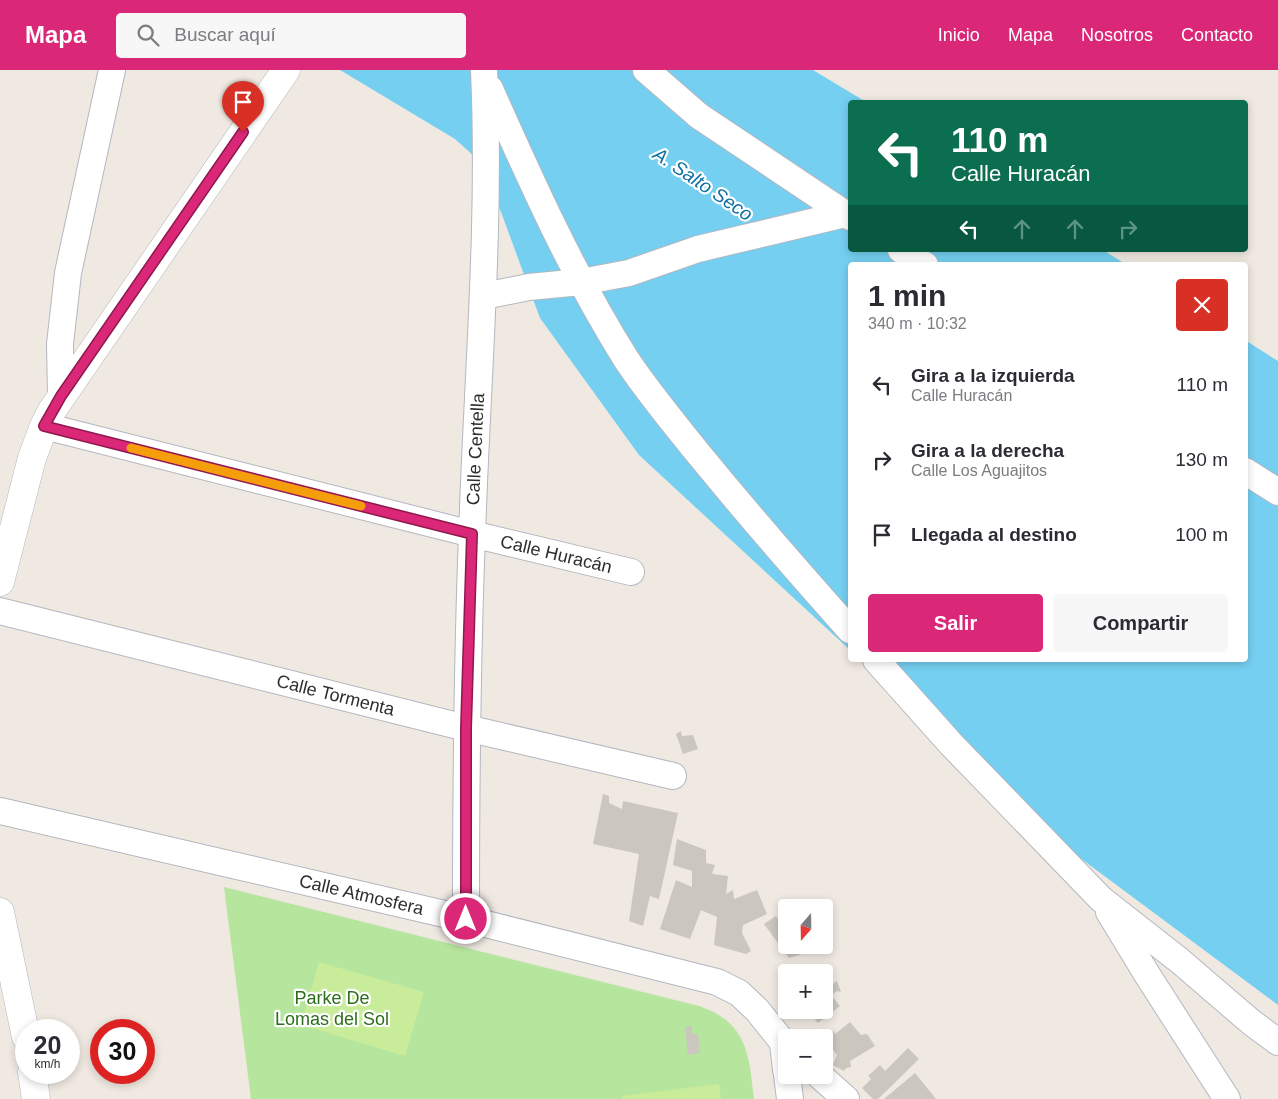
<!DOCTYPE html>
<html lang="es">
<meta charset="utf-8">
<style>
body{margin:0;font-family:Helvetica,sans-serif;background:#f7f7f7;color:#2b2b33;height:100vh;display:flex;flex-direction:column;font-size:19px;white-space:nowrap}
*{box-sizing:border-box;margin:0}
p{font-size:16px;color:#7c7c81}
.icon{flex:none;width:28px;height:28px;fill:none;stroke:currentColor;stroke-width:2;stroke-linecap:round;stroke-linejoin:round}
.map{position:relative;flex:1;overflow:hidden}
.side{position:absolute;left:848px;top:192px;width:400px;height:400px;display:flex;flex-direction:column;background:#fff;border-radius:5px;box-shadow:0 2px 8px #0003}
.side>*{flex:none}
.banner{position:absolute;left:848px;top:30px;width:400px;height:152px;border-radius:5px;box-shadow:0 2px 8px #0003;background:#0b6e4f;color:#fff;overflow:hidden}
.needle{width:32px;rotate:200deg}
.controls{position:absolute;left:778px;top:829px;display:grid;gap:10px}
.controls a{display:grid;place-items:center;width:55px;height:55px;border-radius:5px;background:#fff;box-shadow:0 2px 8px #0003;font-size:25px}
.speed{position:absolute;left:15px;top:949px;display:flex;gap:10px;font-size:25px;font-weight:700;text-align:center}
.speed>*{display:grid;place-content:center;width:65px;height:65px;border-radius:50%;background:#fff;box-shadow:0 2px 8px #0003;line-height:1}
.speed small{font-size:12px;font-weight:400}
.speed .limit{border:8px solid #d22;background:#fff;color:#111}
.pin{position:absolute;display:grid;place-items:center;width:42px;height:42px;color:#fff;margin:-51px -21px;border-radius:50% 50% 50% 0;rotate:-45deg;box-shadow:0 0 5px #0007}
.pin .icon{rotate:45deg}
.me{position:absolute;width:55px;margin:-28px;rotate:0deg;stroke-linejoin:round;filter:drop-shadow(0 0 4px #0008)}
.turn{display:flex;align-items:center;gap:18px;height:105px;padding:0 20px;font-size:22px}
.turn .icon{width:65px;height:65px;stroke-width:2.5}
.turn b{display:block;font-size:35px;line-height:42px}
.lanes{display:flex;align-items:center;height:48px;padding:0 20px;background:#0003;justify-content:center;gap:25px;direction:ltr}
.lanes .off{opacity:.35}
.round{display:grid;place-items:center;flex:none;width:52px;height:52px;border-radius:5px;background:#f7f7f7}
.overview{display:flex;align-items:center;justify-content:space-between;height:85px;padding:0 20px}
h1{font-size:30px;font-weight:600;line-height:38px}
.cta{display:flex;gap:10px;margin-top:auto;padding:10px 20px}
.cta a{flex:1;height:58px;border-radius:5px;background:#db2777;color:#fff;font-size:20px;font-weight:600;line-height:58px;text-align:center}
.cta a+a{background:#f7f7f7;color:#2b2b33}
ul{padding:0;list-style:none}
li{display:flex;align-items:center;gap:15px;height:75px;padding:0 20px}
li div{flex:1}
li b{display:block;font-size:19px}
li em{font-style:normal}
header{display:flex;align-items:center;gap:30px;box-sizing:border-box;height:70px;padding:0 25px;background:#db2777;color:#fff}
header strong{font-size:24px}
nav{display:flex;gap:28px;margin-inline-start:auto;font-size:18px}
.search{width:350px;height:45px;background:#f7f7f7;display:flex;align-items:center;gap:12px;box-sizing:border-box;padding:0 18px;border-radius:5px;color:#7c7c81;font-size:19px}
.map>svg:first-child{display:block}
.green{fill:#b6e59e}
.pitch{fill:#c9ec9a}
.water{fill:#75cff0}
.building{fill:#cbc7bf}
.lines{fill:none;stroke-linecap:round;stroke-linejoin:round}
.minor-casing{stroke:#b4b7c1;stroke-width:28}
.tertiary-casing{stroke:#b4b7c1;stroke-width:29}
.minor{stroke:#fff;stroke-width:26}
.tertiary{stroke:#fff;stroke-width:28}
.route-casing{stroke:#8e194d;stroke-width:12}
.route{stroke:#db2777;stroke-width:9}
.slow{stroke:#f59e0b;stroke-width:9}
.labels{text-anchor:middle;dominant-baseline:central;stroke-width:4.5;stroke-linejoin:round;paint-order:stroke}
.street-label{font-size:18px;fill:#2e2e2e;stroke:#fff}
.park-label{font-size:18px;fill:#2c6e1b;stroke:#fff}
.water-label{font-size:19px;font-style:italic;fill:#0d6fa3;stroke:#fff}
</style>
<header>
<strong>Mapa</strong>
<div class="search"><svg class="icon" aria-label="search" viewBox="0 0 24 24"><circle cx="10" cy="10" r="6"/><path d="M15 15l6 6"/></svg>Buscar aquí</div>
<nav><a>Inicio</a><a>Mapa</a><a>Nosotros</a><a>Contacto</a></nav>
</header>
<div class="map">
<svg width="1278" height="1029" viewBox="0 0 1278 1029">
<rect width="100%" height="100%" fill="#efe9e1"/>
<path class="green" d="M224,817L699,936C706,939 714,941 720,946C750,964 750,998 754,1029H251Z"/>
<g class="pitch">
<path d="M319,892L424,922L405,986L301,955Z"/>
<path d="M719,1014L721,1029H623L622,1026Z"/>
</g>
<g class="water">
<path d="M340,0H813L866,32H850V180H1103L1127,195H850V580L639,385L540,248L487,104L475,87L455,69Z"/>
<path d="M1245,270L1278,291V935L1068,779L861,590H1245Z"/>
</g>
<g class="building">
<path d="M681,661L682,666L693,665L698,679L683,684L676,664Z"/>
<path d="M603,724L609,726V733L622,739L623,731L678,743L659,829L650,826L643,856L629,851L639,784L593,774Z"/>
<path d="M677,769L706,780V793L715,795L712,804L728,806L726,824L733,820L734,829L757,820L767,844L743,855L742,863L751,881L746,884L714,875L717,847L701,840L690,869L660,859L676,810L692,817V801L673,795Z"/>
<path d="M776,846L781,853L786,850V875H800L805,883L789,888L764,854Z"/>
<path d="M824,906L831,915L837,911L841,922L837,921L831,925L840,936L818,953L807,940H824Z"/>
<path d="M850,952L861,965L867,964L875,976L850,991L851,997L846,998L844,1001L833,995L837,985L824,968L834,961L835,964Z"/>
<path d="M692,956V964L698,963L700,983L688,985L685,957Z"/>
<path d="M908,978L919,989L878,1029H873L862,1018L871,1009L868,1006L880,995L885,1001Z"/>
<path d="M915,1003L936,1029H884Z"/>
</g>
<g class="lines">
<defs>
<g id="minor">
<path d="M646,0L699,46L850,147"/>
<path d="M490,19C531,111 572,203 626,289C647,321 673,352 697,382C747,443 798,502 850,560"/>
<path d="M901,180L925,195"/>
<path d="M484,226L529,217L581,212L629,203L698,179L845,144"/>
<path d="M61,325L60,274L68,203L112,0"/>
<path id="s1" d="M44,356L472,464L631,502"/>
<path d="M1245,401L1278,422"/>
<path id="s2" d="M0,541L466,658L673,706"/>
<path d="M876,590L951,674L1101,829L1180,891L1251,952L1278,972"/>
<path id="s3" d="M0,741L466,849L717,912L739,923L757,940L786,976"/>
<path d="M1109,842L1148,906L1227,1029"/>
<path id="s4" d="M466,849C466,721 467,593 472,465C477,310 491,155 484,0"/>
<path d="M783,973L786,1000"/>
<path d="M787,1005L790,1029"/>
<path d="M819,1005L846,1029"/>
</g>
<g id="tertiary">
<path d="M0,512L32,388L44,356L51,342L286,0"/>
<path d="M0,842L26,967"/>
<path d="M32,1002L36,1029"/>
</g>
</defs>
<use href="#minor" class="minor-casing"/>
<use href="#tertiary" class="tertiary-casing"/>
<use href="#minor" class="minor"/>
<use href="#tertiary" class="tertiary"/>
</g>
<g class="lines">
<defs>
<path id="route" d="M243,62L61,326L44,356L472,464L466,658V849"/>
</defs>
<use href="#route" class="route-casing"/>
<use href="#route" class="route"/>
<path class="slow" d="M131,378L361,436"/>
</g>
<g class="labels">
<g class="street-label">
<text stroke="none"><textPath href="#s4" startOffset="470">Calle Centella</textPath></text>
<text stroke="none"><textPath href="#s1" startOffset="528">Calle Huracán</textPath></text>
<text stroke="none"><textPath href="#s2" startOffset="346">Calle Tormenta</textPath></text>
<text stroke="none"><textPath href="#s3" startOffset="371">Calle Atmosfera</textPath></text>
</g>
<g class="park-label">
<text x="332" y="928">Parke De<tspan x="332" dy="21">Lomas del Sol</tspan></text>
</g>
<g class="water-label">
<text transform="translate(703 114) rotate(34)">A. Salto Seco</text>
</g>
</g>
</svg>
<div class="controls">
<a><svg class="needle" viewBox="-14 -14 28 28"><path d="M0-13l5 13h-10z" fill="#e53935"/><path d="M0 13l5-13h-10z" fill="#7c7c81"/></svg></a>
<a>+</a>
<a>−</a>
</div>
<div class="speed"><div>20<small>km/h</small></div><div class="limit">30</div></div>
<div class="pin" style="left:243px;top:62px;background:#d93025"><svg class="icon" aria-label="arrive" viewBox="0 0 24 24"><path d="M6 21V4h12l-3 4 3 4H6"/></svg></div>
<svg class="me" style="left:466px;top:849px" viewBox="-20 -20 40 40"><circle r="17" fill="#db2777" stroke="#fff" stroke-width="3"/><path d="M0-11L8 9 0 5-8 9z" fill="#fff"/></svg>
<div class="banner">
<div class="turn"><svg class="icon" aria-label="left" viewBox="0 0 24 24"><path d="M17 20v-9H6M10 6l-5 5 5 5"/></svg><div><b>110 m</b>Calle Huracán</div></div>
<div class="lanes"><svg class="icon" aria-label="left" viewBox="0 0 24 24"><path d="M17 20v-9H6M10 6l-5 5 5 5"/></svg><svg class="icon off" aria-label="ahead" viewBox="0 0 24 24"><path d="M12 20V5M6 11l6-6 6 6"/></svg><svg class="icon off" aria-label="ahead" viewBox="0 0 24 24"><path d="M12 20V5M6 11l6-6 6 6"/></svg><svg class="icon off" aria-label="right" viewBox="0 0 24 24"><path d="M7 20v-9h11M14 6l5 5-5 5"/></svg></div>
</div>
<section class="side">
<div class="overview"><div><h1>1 min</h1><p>340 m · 10:32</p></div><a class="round" style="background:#d93025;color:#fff"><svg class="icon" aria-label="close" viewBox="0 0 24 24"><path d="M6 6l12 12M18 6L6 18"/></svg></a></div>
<ul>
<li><svg class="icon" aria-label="left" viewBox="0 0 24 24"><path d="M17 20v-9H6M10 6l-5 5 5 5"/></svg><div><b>Gira a la izquierda</b><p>Calle Huracán</p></div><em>110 m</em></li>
<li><svg class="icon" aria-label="right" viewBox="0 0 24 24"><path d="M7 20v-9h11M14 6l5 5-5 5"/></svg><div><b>Gira a la derecha</b><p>Calle Los Aguajitos</p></div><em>130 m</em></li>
<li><svg class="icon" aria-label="arrive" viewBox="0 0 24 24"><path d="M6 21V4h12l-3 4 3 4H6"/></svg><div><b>Llegada al destino</b></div><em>100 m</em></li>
</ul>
<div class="cta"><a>Salir</a><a>Compartir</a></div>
</section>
</div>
